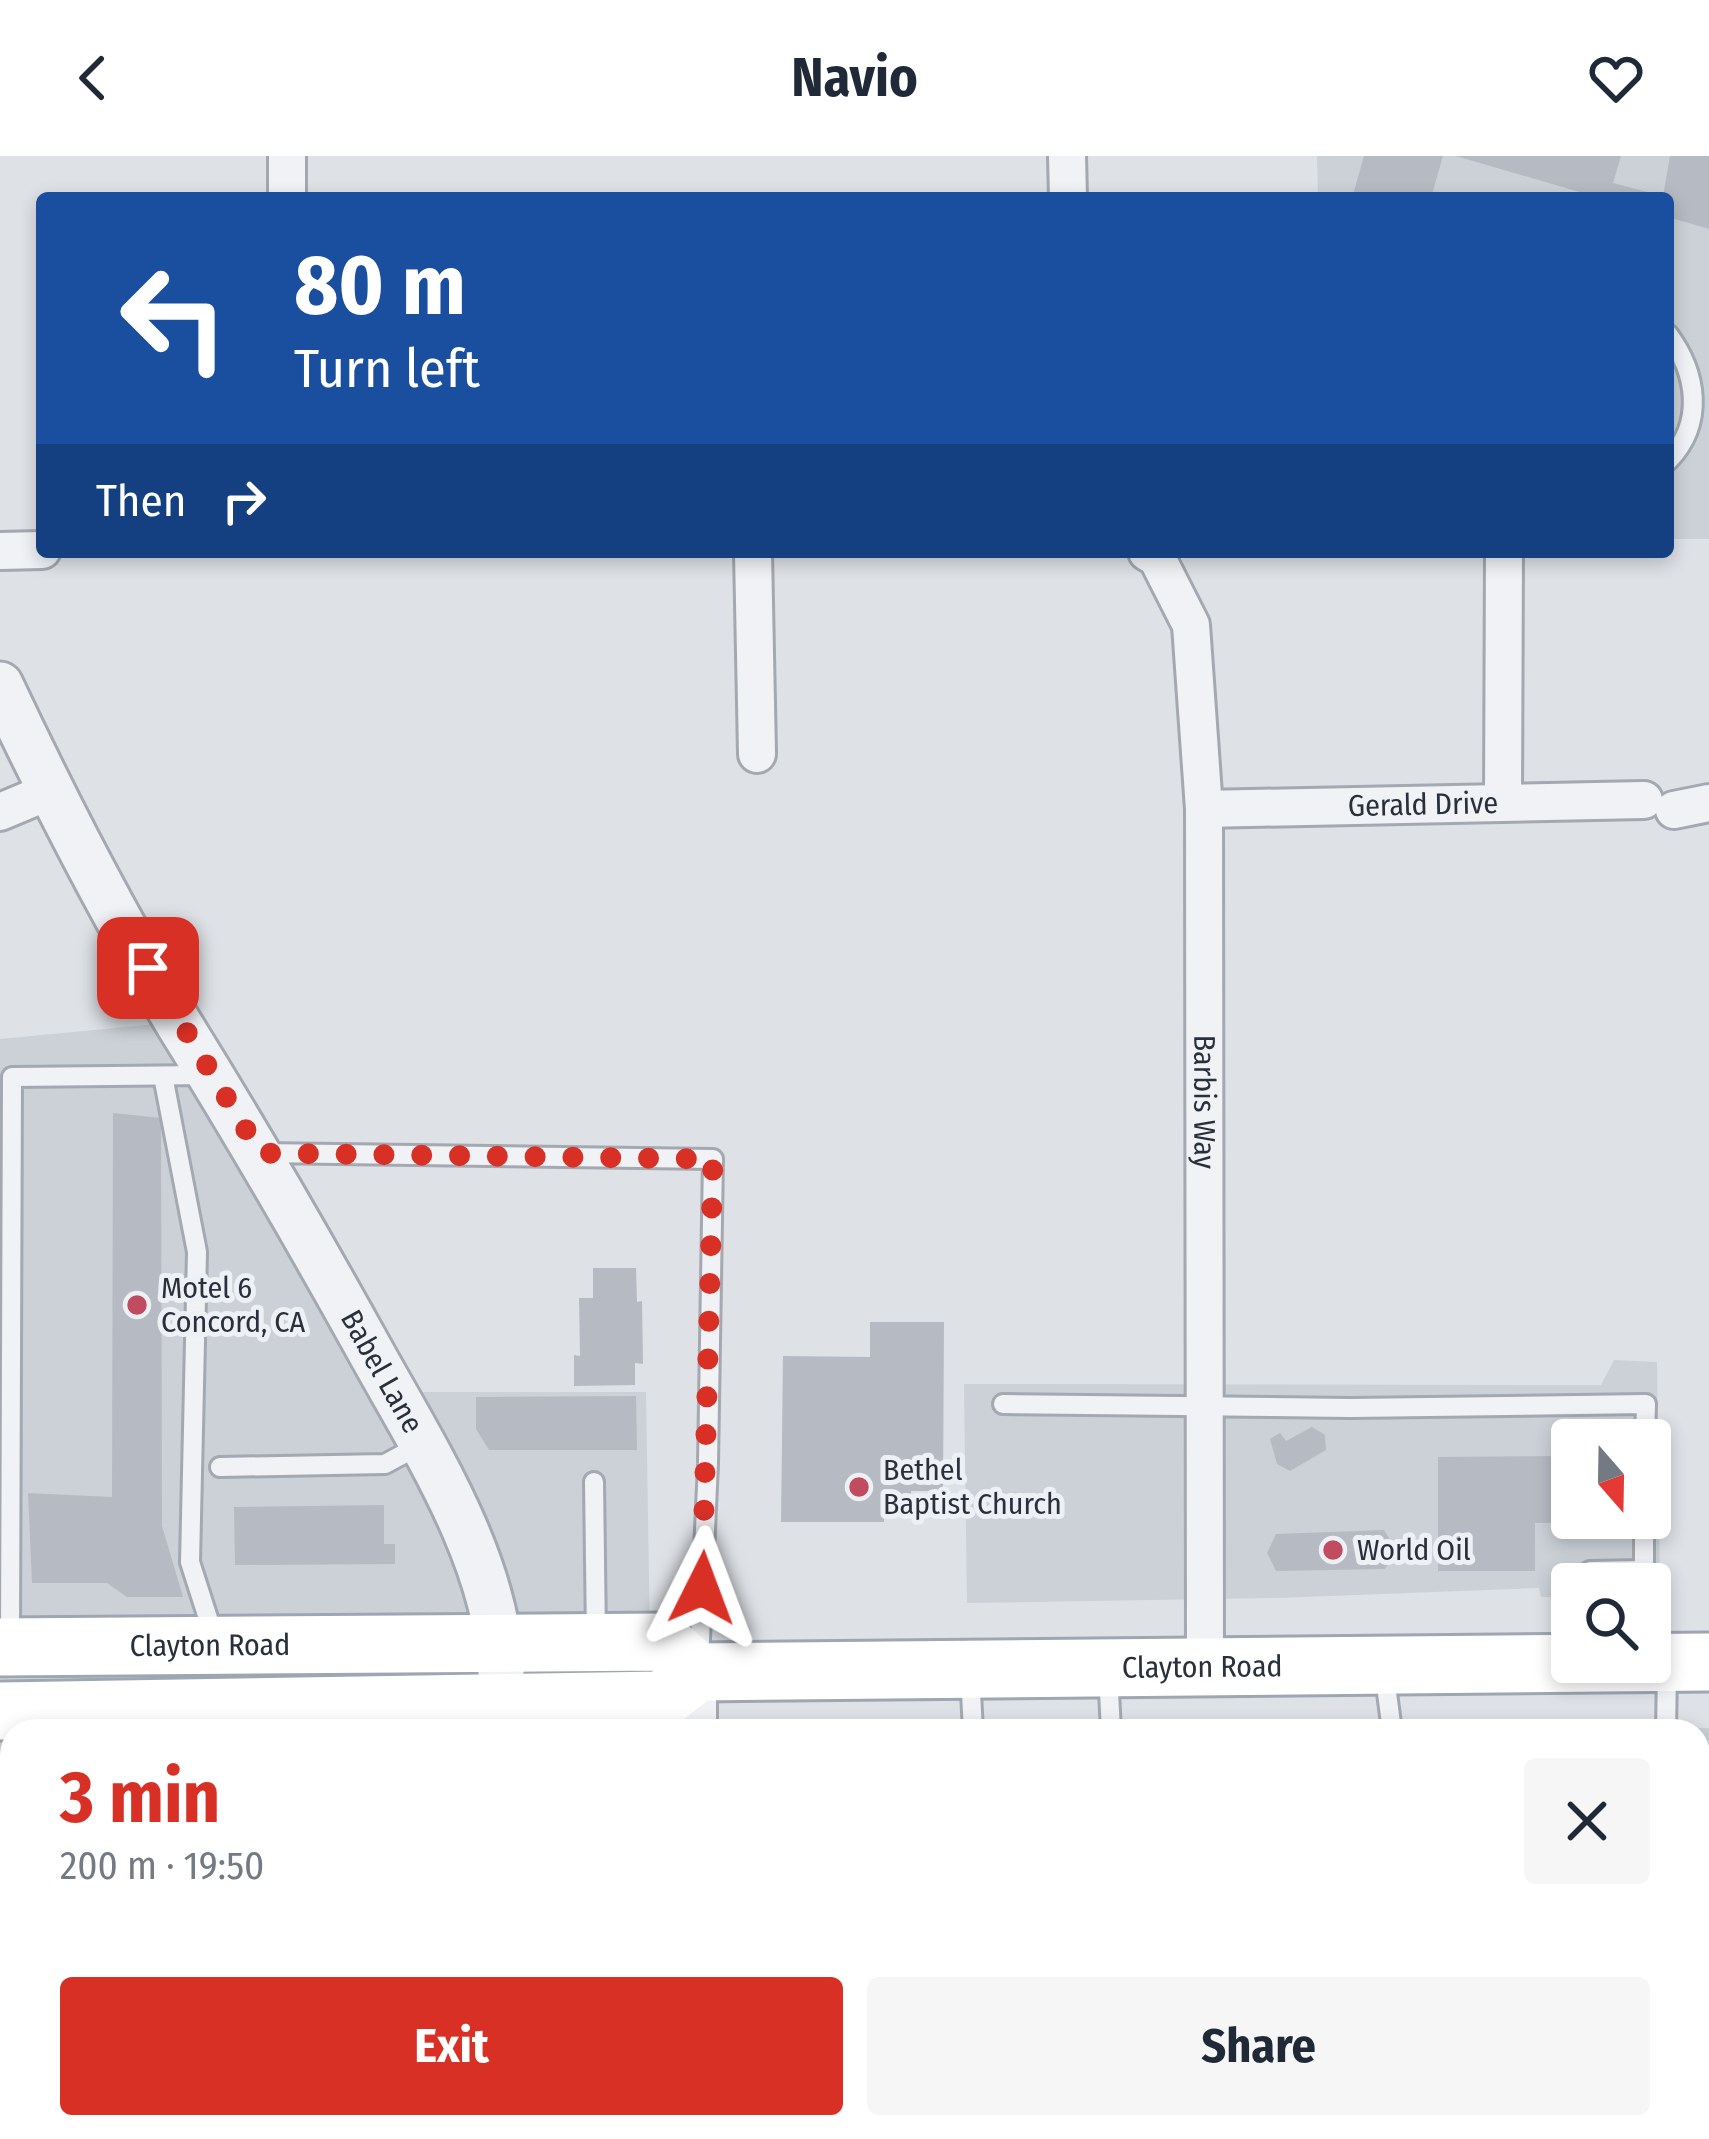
<!DOCTYPE html>
<meta charset="utf-8">
<style>
body{margin:0;font-family:"Fira Sans Condensed",sans-serif;background:#f6f6f7;color:#1f2937;height:100vh;display:flex;flex-direction:column;font-size:45px;white-space:nowrap}
*{box-sizing:border-box;margin:0}
p{font-size:39px;color:#747a83}
.icon{flex:none;width:66px;height:66px;fill:none;stroke:currentColor;stroke-width:2;stroke-linecap:round;stroke-linejoin:round}
.map{position:relative;flex:1;overflow:hidden}
.drawer{position:absolute;left:0px;top:1563px;width:1710px;height:420px;display:flex;flex-direction:column;background:#fff;border-radius:36px 36px 0 0;box-shadow:0 6px 18px #0003}
.drawer>*{flex:none}
.guide{position:absolute;left:36px;top:36px;width:1638px;height:366px;border-radius:12px;box-shadow:0 6px 18px #0003;background:#1a4fa0;color:#fff;overflow:hidden}
.needle{width:78px;rotate:160deg}
.controls{position:absolute;left:1551px;top:1263px;display:grid;gap:24px}
.controls a{display:grid;place-items:center;width:120px;height:120px;border-radius:12px;background:#fff;box-shadow:0 6px 18px #0003;font-size:60px}
.pin{position:absolute;display:grid;place-items:center;width:102px;height:102px;color:#fff;margin:-51px;border-radius:24px;box-shadow:0 6px 18px #0006}
.me{position:absolute;width:132px;margin:-66px;rotate:3deg;stroke-linejoin:round;filter:drop-shadow(0 0 9px #0008)}
.turn{display:flex;align-items:center;gap:42px;height:252px;padding:0 60px;font-size:54px}
.turn .icon{width:156px;height:156px;stroke-width:2.5}
.turn b{display:block;font-size:84px;line-height:102px}
.then{display:flex;align-items:center;height:114px;padding:0 60px;background:#0003;gap:24px;font-size:45px}
.round{display:grid;place-items:center;flex:none;width:126px;height:126px;border-radius:12px;background:#f6f6f7}
.headline{display:flex;align-items:center;justify-content:space-between;height:204px;padding:0 60px}
h1{font-size:72px;font-weight:700;line-height:90px;color:#d93025}
.button{display:flex;gap:24px;margin-top:auto;padding:24px 60px}
.button a{flex:1;height:138px;border-radius:12px;background:#d93025;color:#fff;font-size:48px;font-weight:700;line-height:138px;text-align:center}
.button a+a{background:#f6f6f7;color:#1f2937}
header{display:flex;justify-content:space-between;align-items:center;height:156px;padding:0 60px;background:#fff;font-size:54px;font-weight:700}
.map>svg:first-child{display:block}
.built{fill:#ccd1d8;fill-rule:evenodd}
.building{fill:#b6bbc3}
.lines{fill:none;stroke-linecap:round;stroke-linejoin:round}
.service-casing{stroke:#a4a8b0;stroke-width:24}
.minor-casing{stroke:#a4a8b0;stroke-width:42}
.tertiary-casing{stroke:#a4a8b0;stroke-width:51}
.primary-casing{stroke:#9ea6b1;stroke-width:63}
.service{stroke:#f0f2f5;stroke-width:18}
.minor{stroke:#f0f2f5;stroke-width:36}
.tertiary{stroke:#f0f2f5;stroke-width:45}
.primary{stroke:#fff;stroke-width:57}
.route{stroke:#d93025;stroke-width:21;stroke-dasharray:0 37.8}
.poi-dot{fill:#c24c5f;stroke:#edf0f4;stroke-width:4.5}
.labels{text-anchor:middle;dominant-baseline:central;stroke-width:10;stroke-linejoin:round;paint-order:stroke}
.street-label{font-size:30px;fill:#29303c;stroke:#edf0f4}
.poi-label{font-size:30px;fill:#29303c;stroke:#edf0f4;text-anchor:start}
</style>
<header><svg class="icon" aria-label="back" viewBox="0 0 24 24"><path d="M15 5l-7 7 7 7"/></svg>Navio<svg class="icon" aria-label="heart" viewBox="0 0 24 24"><path d="M12 20l-8-8c-3-5 5-10 8-4 3-6 11-1 8 4z"/></svg></header>
<div class="map">
<svg width="1709" height="1983" viewBox="0 0 1709 1983">
<rect width="100%" height="100%" fill="#dee1e6"/>
<g class="built">
<path d="M1317,0H1709V383H1668V42H1318Z"/>
<path d="M178,866L393,1236H646L650,1486L0,1491V883Z"/>
<path d="M1614,1204L1657,1206L1660,1442H1650V1428H1572V1441H1541L1539,1432L1277,1442L967,1447L964,1228L1601,1229ZM1572,1284H1650V1362H1572Z"/>
<path d="M502,1545L597,1575H12V1876L0,1882V1555Z"/>
<path d="M1709,1572V1983H1081L1077,1971H1698V1575H1521Z"/>
</g>
<g class="building">
<path d="M1364,0H1443L1431,42H1352Z"/>
<path d="M1456,0H1621L1613,27L1663,40L1670,0H1709V73L1668,61V42H1600Z"/>
<path d="M113,957L161,962L162,1370L183,1441H127L107,1427H32L28,1337L112,1341Z"/>
<path d="M593,1112H636L637,1146L642,1145L643,1208L635,1207V1229L574,1230V1199L580,1200L579,1142H593Z"/>
<path d="M870,1166H944L943,1335H911V1354L884,1355V1366H781L783,1200L870,1201Z"/>
<path d="M636,1240L637,1294H489L476,1273V1241Z"/>
<path d="M1312,1271L1325,1279L1326,1294L1290,1315L1277,1308L1270,1283L1280,1277L1286,1285Z"/>
<path d="M1572,1300V1362H1635V1366L1535,1367V1415H1438V1301Z"/>
<path d="M384,1349V1388H395V1408L235,1409L234,1351Z"/>
<path d="M1384,1374L1397,1395L1385,1413L1276,1415L1267,1397L1276,1378Z"/>
<path d="M1709,1923V1983H1596L1591,1971H1698V1928Z"/>
</g>
<g class="lines">
<defs>
<g id="service">
<path d="M1668,178C1697,217 1705,267 1668,305"/>
<path d="M163,920L197,1096L190,1406L215,1484"/>
<path d="M260,997L713,1003L708,1308L699,1505"/>
<path d="M1003,1248L1351,1252L1646,1248L1645,1284"/>
<path d="M220,1311L385,1308L422,1288"/>
<path d="M594,1326L596,1481"/>
<path d="M1590,1428V1415L1644,1414V1362"/>
<path d="M10,1482L12,921L209,919"/>
<path d="M1384,1514L1392,1575"/>
<path d="M1108,1516L1111,1575"/>
<path d="M970,1517L973,1575"/>
<path d="M1666,1575L1667,1514"/>
<path d="M1698,1690L1709,1718"/>
<path d="M1698,1854L1709,1849"/>
<path d="M1455,1971L1460,1983"/>
<path d="M1548,1971L1552,1983"/>
<path d="M1390,1979L1410,1971"/>
</g>
<g id="minor">
<path d="M287,0V42"/>
<path d="M1067,0L1068,42"/>
<path d="M0,395L42,394"/>
<path d="M753,396L757,598"/>
<path id="s1" d="M1147,396L1157,402L1191,469L1204,653L1205,1510"/>
<path d="M1503,647L1504,396"/>
<path id="s2" d="M1204,653L1644,644"/>
<path d="M1674,654L1709,647"/>
<path d="M0,656L50,635"/>
<path d="M698,1575V1516"/>
<path d="M360,1971L365,1983"/>
<path d="M618,1983L649,1971"/>
</g>
<g id="tertiary">
<path id="s3" d="M0,529C54,644 113,759 179,868C245,974 307,1081 368,1191C422,1289 497,1402 501,1516"/>
</g>
<g id="primary">
<path id="s4" d="M0,1491L664,1486L698,1516"/>
<path id="s5" d="M0,1555L662,1544L698,1516L1709,1506"/>
</g>
</defs>
<use href="#service" class="service-casing"/>
<use href="#minor" class="minor-casing"/>
<use href="#tertiary" class="tertiary-casing"/>
<use href="#primary" class="primary-casing"/>
<use href="#service" class="service"/>
<use href="#minor" class="minor"/>
<use href="#tertiary" class="tertiary"/>
<use href="#primary" class="primary"/>
</g>
<g class="lines">
<path class="route" d="M148,812L260,997L713,1003L702,1432"/>
</g>
<g class="poi-dot">
<circle cx="137" cy="1149" r="12"/>
<circle cx="859" cy="1331" r="12"/>
<circle cx="1333" cy="1394" r="12"/>
</g>
<g class="labels">
<g class="street-label">
<text stroke="none"><textPath href="#s2" startOffset="219">Gerald Drive</textPath></text>
<text stroke="none"><textPath href="#s1" startOffset="564">Barbis Way</textPath></text>
<text stroke="none"><textPath href="#s3" startOffset="786">Babel Lane</textPath></text>
<text stroke="none"><textPath href="#s4" startOffset="210">Clayton Road</textPath></text>
<text stroke="none"><textPath href="#s5" startOffset="1212">Clayton Road</textPath></text>
</g>
<g class="poi-label">
<text x="161" y="1132">Motel 6<tspan x="161" dy="34">Concord, CA</tspan></text>
<text x="883" y="1314">Bethel<tspan x="883" dy="34">Baptist Church</tspan></text>
<text x="1357" y="1394">World Oil</text>
</g>
</g>
</svg>
<div class="controls">
<a><svg class="needle" viewBox="-14 -14 28 28"><path d="M0-13l5 13h-10z" fill="#e53935"/><path d="M0 13l5-13h-10z" fill="#747a83"/></svg></a>
<a><svg class="icon" aria-label="search" viewBox="0 0 24 24"><circle cx="10" cy="10" r="6"/><path d="M15 15l6 6"/></svg></a>
</div>
<div class="pin" style="left:148px;top:812px;background:#d93025"><svg class="icon" aria-label="arrive" viewBox="0 0 24 24"><path d="M6 21V4h12l-3 4 3 4H6"/></svg></div>
<svg class="me" style="left:702px;top:1432px" viewBox="-20 -20 40 40"><path d="M0-17L14 15 0 8-14 15z" fill="#d93025" stroke="#fff" stroke-width="4"/></svg>
<div class="guide">
<div class="turn"><svg class="icon" aria-label="left" viewBox="0 0 24 24"><path d="M17 20v-9H6M10 6l-5 5 5 5"/></svg><div><b>80 m</b>Turn left</div></div>
<div class="then">Then<svg class="icon" aria-label="right" viewBox="0 0 24 24"><path d="M7 20v-9h11M14 6l5 5-5 5"/></svg></div>
</div>
<section class="drawer">
<div class="headline"><div><h1>3 min</h1><p>200 m · 19:50</p></div><a class="round"><svg class="icon" aria-label="close" viewBox="0 0 24 24"><path d="M6 6l12 12M18 6L6 18"/></svg></a></div>
<div class="button"><a>Exit</a><a>Share</a></div>
</section>
</div>
